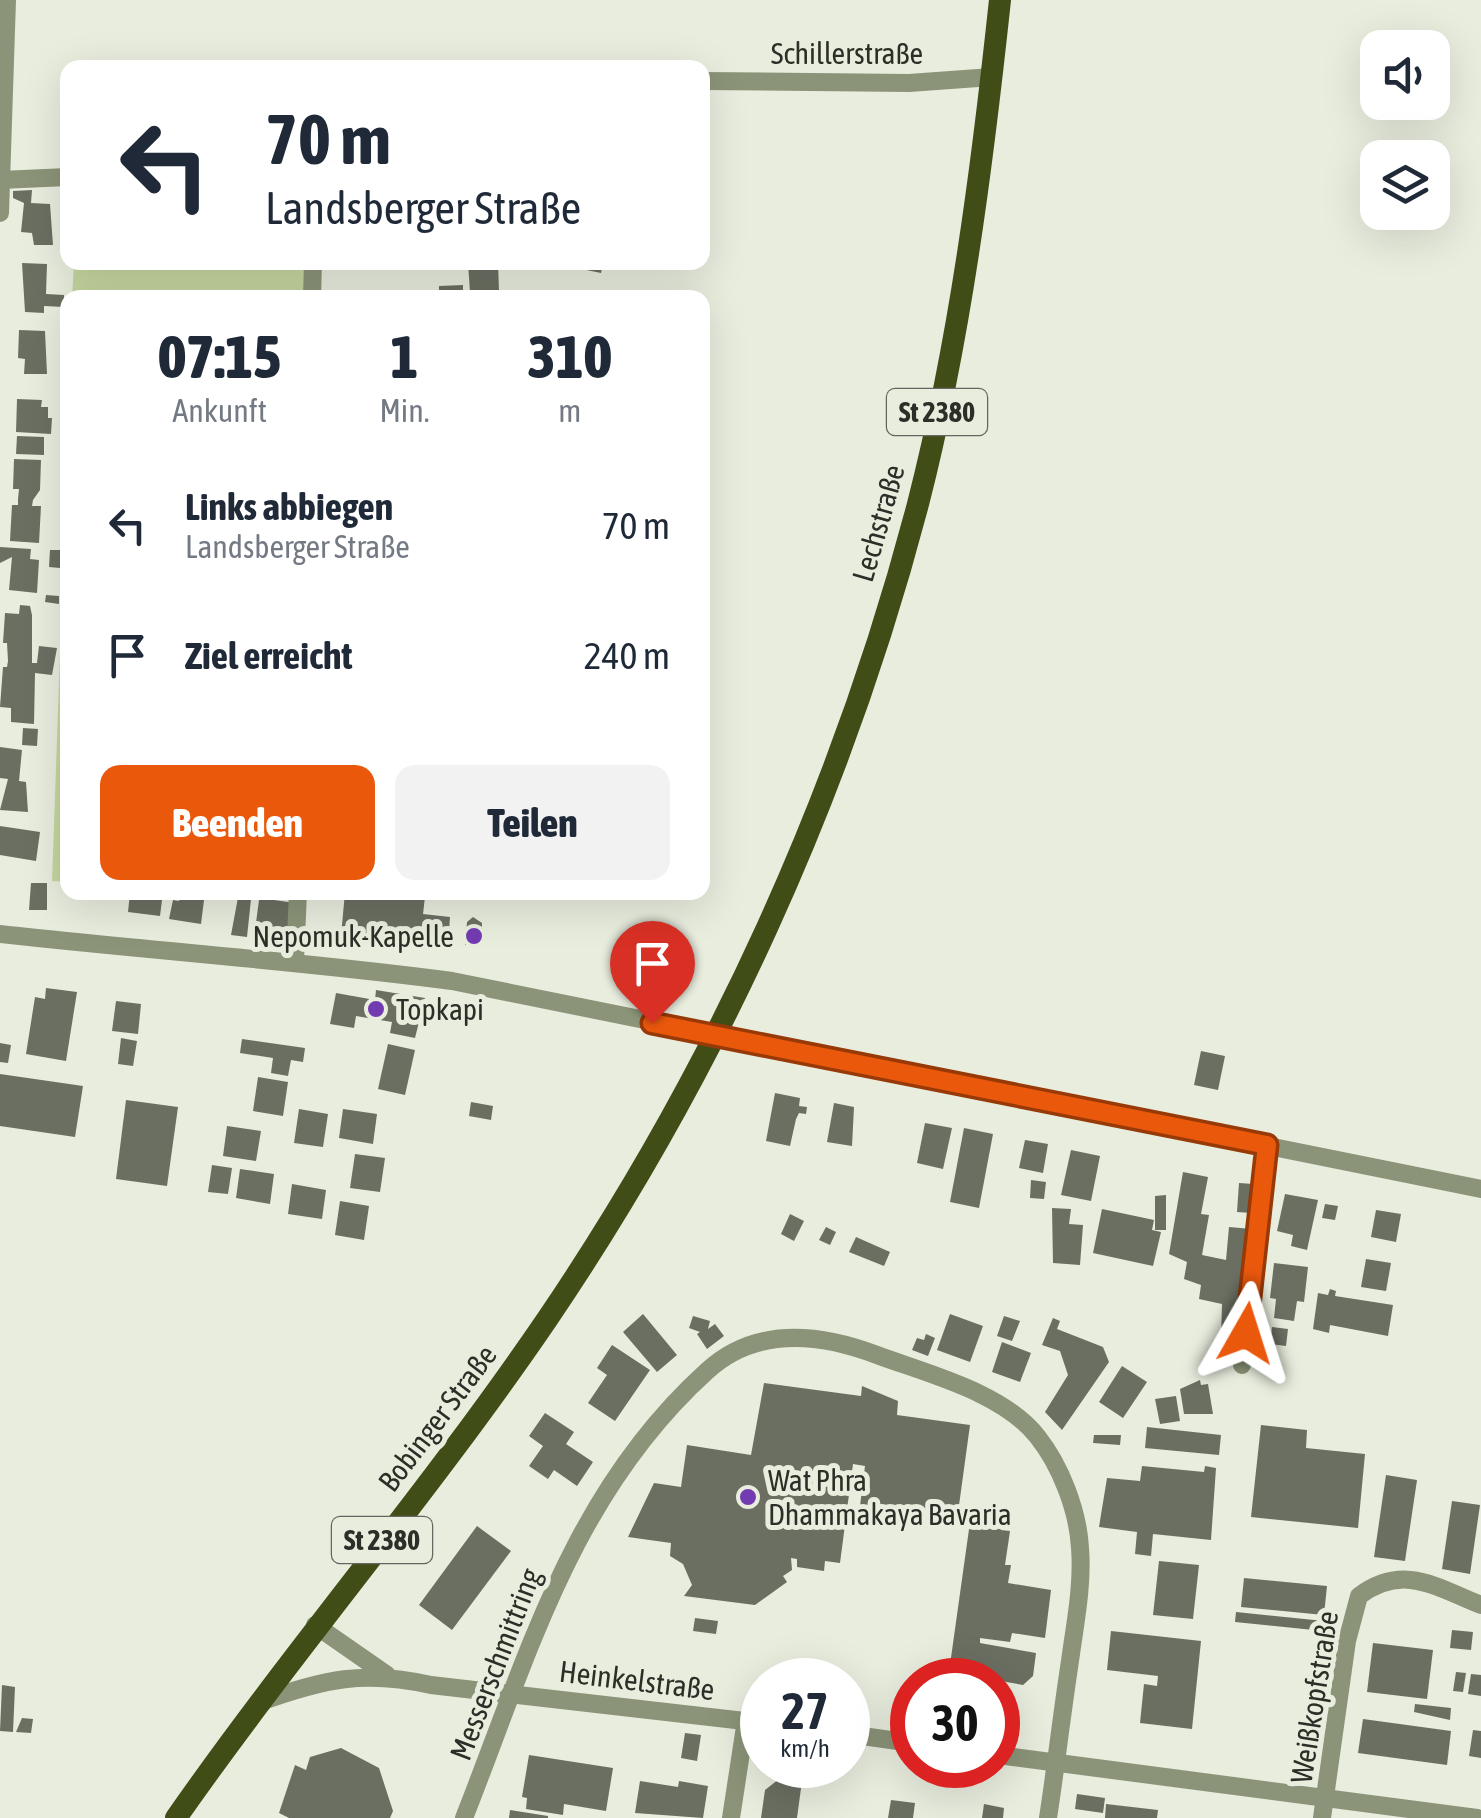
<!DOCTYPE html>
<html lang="de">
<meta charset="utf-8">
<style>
body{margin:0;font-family:"Asap Condensed",sans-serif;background:#f2f2f3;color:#1f2937;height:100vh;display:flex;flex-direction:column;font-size:38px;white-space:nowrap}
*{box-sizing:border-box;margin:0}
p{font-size:32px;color:#747a83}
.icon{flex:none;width:55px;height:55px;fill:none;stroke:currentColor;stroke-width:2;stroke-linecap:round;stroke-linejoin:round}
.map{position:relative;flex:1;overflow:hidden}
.drawer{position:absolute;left:60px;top:290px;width:650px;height:610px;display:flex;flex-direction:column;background:#fff;border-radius:20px;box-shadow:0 10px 40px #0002}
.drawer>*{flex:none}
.hud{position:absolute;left:60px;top:60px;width:650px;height:210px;border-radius:20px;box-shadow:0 10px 40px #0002;background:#fff;color:#1f2937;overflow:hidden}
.controls{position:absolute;left:1360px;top:30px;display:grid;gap:20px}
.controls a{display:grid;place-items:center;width:90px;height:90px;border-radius:20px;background:#fff;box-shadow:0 10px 40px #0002;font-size:50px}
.speed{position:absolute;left:740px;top:1658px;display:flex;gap:20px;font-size:50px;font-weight:700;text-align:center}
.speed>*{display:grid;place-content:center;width:130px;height:130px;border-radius:50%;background:#fff;box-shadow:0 10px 40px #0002;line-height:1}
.speed small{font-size:25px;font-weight:400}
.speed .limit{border:15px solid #d22;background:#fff;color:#111}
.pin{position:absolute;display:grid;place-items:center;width:85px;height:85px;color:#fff;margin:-102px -42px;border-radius:50% 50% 50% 0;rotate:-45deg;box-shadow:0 0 10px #0007}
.pin .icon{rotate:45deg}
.me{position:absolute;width:110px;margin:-55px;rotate:6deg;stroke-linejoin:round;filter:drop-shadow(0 0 8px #0008)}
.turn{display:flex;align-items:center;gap:35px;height:210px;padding:0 40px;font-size:45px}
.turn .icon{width:130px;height:130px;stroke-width:2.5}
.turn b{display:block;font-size:70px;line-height:85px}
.eta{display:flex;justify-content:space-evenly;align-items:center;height:170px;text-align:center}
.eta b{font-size:60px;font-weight:800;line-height:70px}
.cta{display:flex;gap:20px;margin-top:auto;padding:20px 40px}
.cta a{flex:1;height:115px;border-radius:20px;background:#ea580c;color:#fff;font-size:40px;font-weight:800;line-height:115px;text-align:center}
.cta a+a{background:#f2f2f3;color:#1f2937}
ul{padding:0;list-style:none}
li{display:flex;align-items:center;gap:30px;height:130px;padding:0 40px}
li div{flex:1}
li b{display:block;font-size:38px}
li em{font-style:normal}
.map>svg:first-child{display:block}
.green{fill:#c5d69f}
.building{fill:#6b6f62}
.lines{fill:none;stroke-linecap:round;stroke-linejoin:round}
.minor{stroke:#8b9478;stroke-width:18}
.major{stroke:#404d16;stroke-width:22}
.route-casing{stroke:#983908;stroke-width:25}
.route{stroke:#ea580c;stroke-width:18}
.poi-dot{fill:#733bb2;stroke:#e8edde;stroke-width:4}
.labels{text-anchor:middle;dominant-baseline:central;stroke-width:10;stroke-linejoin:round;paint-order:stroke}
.shield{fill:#e8edde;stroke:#64675f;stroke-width:2.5}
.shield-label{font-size:28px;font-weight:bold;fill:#2c2e28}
.street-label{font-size:30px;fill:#2c2e28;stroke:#e8edde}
.poi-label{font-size:30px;fill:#2c2e28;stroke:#e8edde;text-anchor:start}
</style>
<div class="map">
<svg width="1481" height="1818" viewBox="0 0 1481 1818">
<rect width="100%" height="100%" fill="#e8edde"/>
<g class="green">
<path d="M74,263H309L308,297L72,298Z"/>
<path d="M67,455L68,882H67L52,881Z"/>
</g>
<g class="building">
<path d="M32,190L31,203L50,204L53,245H34L32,233L21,232L24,203L13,198V191Z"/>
<path d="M468,262H498L499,291L470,293Z"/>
<path d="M548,262H603L601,273Z"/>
<path d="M22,263L47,264L46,294L64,295V307L44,306V313L25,312Z"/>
<path d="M463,285V298H439V286Z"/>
<path d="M19,330L45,331L47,374H24L25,359L18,358Z"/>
<path d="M17,399L42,400L41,407H48V418H52L51,434L16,432Z"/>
<path d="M17,436L44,437V455L16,454Z"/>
<path d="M14,459L41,460L40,490L33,500L32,506H41L39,543L10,541L12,505H18V499L19,489H13Z"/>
<path d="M0,547L31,549L30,559L39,560L37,593L9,590L12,557L0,563Z"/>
<path d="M50,550H61L60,568L49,567Z"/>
<path d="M46,595L59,596V604L45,602Z"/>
<path d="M20,605L30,606L32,615V663H37L39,646L57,648L52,675L35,673L34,724L11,722V708L0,707L3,667H7L8,661L7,643H3L5,613L19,614Z"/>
<path d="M23,728L38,729L37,746L22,745Z"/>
<path d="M0,747L22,750L19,781L26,782L28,812L0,810L8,779L0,778Z"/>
<path d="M0,826L40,832L36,861L0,855Z"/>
<path d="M31,883H47V910H29Z"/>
<path d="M150,892H163L160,916L128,912L130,893Z"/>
<path d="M180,892H205L201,924L169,919L173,900L179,901Z"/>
<path d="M239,892H261L260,898L295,903L291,935L255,930L259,900L251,899L247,937L231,935Z"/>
<path d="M345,892L425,897L423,914L450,917L448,946L341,936Z"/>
<path d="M473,917L482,923L481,945H465L467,922Z"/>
<path d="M46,988L77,992L66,1061L26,1054L35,997L45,999Z"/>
<path d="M376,990L425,998L415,1038L390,1033L392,1022L356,1016L354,1028L330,1024L336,993L375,1000Z"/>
<path d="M116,1001L141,1004L138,1034L112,1031Z"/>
<path d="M121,1038L137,1041L133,1066L118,1064Z"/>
<path d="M242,1039L305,1048L303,1062L291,1060L288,1076L271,1073L273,1058L240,1053Z"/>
<path d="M0,1043L11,1045L8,1063L0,1062Z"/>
<path d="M388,1044L415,1050L405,1095L378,1089Z"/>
<path d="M1201,1051L1225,1056L1218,1090L1194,1085Z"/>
<path d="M0,1074L83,1086L75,1137L0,1126Z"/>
<path d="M258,1077L288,1082L283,1116L253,1111Z"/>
<path d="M775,1093L800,1098L799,1106L807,1107L806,1114L799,1113L796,1119L790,1146L766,1141Z"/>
<path d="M126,1100L178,1107L167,1186L116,1179Z"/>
<path d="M471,1102L493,1106L491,1120L469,1116Z"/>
<path d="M834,1103L854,1107L852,1146L827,1142Z"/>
<path d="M299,1109L328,1114L323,1147L294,1143Z"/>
<path d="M343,1109L377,1114L373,1144L339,1138Z"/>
<path d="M925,1123L952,1128L943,1169L917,1163Z"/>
<path d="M227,1126L261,1131L256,1161L223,1156Z"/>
<path d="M964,1128L993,1134L979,1208L950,1202Z"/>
<path d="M1025,1140L1048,1144L1043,1173L1019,1168Z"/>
<path d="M1071,1150L1100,1156L1091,1201L1061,1195Z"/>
<path d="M355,1154L385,1158L380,1192L350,1188Z"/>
<path d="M212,1165L232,1168L228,1194L208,1192Z"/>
<path d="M240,1169L274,1174L270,1204L236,1198Z"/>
<path d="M1183,1172L1208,1177L1201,1214L1209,1215L1202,1255L1226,1260L1229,1227L1252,1229L1240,1341L1221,1338L1222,1304L1199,1299L1201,1285L1184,1279L1187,1262L1169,1254Z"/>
<path d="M1031,1180L1046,1182L1044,1199L1030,1198Z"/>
<path d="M1239,1183L1254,1184L1252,1213L1237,1212Z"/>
<path d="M292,1184L326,1190L322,1219L288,1214Z"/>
<path d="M1285,1194L1318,1200L1307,1250L1291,1246L1293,1235L1277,1231Z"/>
<path d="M1166,1195V1230H1155V1196Z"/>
<path d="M340,1201L369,1206L364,1240L335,1235Z"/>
<path d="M1325,1204L1338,1206L1335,1220L1322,1218Z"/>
<path d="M1052,1208L1071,1209L1069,1224L1083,1225L1080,1265L1053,1263Z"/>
<path d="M1102,1209L1154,1220L1152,1230L1161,1232L1153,1266L1093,1253Z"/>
<path d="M1376,1210L1401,1214L1396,1242L1371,1237Z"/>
<path d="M790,1214L804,1221L794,1241L781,1234Z"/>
<path d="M826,1227L836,1232L830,1245L819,1240Z"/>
<path d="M856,1237L890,1252L884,1266L849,1252Z"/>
<path d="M1366,1259L1391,1263L1386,1291L1361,1287Z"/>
<path d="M1274,1263L1308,1267L1304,1302L1297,1301L1294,1321L1274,1318L1276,1299L1270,1298Z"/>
<path d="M1330,1289L1336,1291L1335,1296L1393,1305L1388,1336L1330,1325L1329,1333L1313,1329L1318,1293L1328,1295Z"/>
<path d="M643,1314L677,1355L657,1372L623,1332Z"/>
<path d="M950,1314L983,1326L970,1362L937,1350Z"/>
<path d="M693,1316L710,1321L708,1329L715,1324L724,1336L707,1349L697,1334L700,1332L689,1328Z"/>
<path d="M1004,1316L1020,1321L1012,1341L997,1336Z"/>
<path d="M1053,1318L1060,1321L1057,1329L1103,1347L1109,1362L1062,1430L1045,1412L1068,1375L1060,1351L1042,1345Z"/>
<path d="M1272,1327L1288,1329L1286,1346L1270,1344Z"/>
<path d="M926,1334L935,1338L928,1356L912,1350L917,1338L924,1340Z"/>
<path d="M1002,1342L1031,1353L1020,1382L992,1372Z"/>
<path d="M612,1345L650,1370L615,1421L588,1403L607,1375L597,1368Z"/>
<path d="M1122,1366L1147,1382L1123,1418L1099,1402Z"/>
<path d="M1200,1380L1201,1385L1208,1384L1213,1414H1184L1180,1389Z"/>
<path d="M764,1383L861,1396L862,1386L898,1401L897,1415L970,1425L957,1520L860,1506L865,1466L853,1464L840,1563L825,1561L824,1571L797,1567V1559L791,1558L792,1570L783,1576L787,1582L755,1605L684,1596L692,1585L683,1564L670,1556L671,1543L628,1537L654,1483L681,1487L687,1445L751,1455Z"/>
<path d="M1176,1396L1180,1421L1160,1424L1155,1399Z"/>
<path d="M545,1413L574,1432L566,1444L593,1462L577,1486L554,1470L548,1479L529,1466L543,1446L529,1436Z"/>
<path d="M1261,1425L1307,1430L1306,1448L1365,1454L1358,1528L1251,1517Z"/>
<path d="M1147,1427L1221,1435L1219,1455L1145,1448Z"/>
<path d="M1094,1435H1121L1120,1445L1093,1443Z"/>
<path d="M1142,1466L1204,1472L1205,1466L1216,1468L1211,1540L1153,1534L1151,1556L1135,1554L1137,1532L1099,1527L1107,1478L1140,1481Z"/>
<path d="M1386,1475L1417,1480L1405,1561L1374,1557Z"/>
<path d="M1452,1501L1480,1505L1470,1574L1442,1569Z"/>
<path d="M971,1515L1003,1520L1001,1530L1010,1531L1005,1565H1011L1008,1583L1051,1590L1045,1638L1012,1633L1010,1642L980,1638V1643L1036,1653L1033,1676L1023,1685L949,1672Z"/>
<path d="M477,1526L511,1551L452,1630L419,1605Z"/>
<path d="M1159,1561L1199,1565L1193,1619L1153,1615Z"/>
<path d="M1244,1578L1327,1586L1324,1615L1241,1607Z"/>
<path d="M1236,1612L1324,1621L1323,1631L1235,1622Z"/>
<path d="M695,1618L718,1621L716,1634L693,1631Z"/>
<path d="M1452,1630L1473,1632L1471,1650L1450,1648Z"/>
<path d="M1111,1631L1201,1641L1192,1729L1140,1723L1144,1684L1157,1686L1158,1676L1107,1670Z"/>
<path d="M1373,1643L1433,1650L1427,1699L1367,1692Z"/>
<path d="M1456,1672L1466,1673L1463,1692L1453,1691Z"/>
<path d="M1471,1674L1481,1675V1696L1468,1694Z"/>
<path d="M2,1685L15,1687L13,1732L0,1731Z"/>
<path d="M1415,1704L1451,1708L1450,1720L1414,1712Z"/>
<path d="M1311,1706H1324L1322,1720L1310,1719Z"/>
<path d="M22,1718L33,1719L31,1733L16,1732Z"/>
<path d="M1363,1719L1451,1731L1447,1765L1358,1753Z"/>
<path d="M1473,1730L1481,1731V1758L1469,1756Z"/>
<path d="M685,1733L701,1735L697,1761L681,1758Z"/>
<path d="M341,1748L379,1768L393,1811L390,1818H289L279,1813L295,1765L306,1770L310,1757Z"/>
<path d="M529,1755L613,1768L606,1811L564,1804L563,1815L526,1809L527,1798L522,1797Z"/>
<path d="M779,1779L802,1781L797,1818H761L765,1790Z"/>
<path d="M640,1781L678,1787L679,1781L708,1786L703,1818L635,1813Z"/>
<path d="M1077,1794L1105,1798L1103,1813L1075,1809Z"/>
<path d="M891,1800L915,1803L913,1818H888Z"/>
<path d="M984,1804L1004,1808L1003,1818H982Z"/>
<path d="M1106,1804L1158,1810L1157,1818H1105Z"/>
<path d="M510,1810L548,1816V1818H509Z"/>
</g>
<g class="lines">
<g class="minor">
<path d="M702,81L909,83L992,77"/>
<path d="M0,180L68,177"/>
<path d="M0,213L7,0"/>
<path d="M312,298L313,262"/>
<path d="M0,934C151,951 302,961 452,981L1481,1189"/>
<path d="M295,961L298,892"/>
<path d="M1242,1365L1267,1145"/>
<path d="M315,1625L387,1675"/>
<path d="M260,1702C324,1679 364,1670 431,1685L762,1723"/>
<path d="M848,1734L912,1743"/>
<path d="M998,1755L1477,1818"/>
<path d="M464,1818C528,1656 572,1493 707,1371C756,1326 819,1333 877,1355C928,1374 1002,1392 1037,1436C1061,1466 1078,1511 1080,1548C1083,1585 1075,1624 1070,1661C1062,1713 1056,1766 1048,1818"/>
<path d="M731,1818L746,1720"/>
<path d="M1322,1818L1347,1641L1359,1596C1403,1563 1436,1587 1481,1605"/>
</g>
<path class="major" d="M176,1818C295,1648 431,1490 548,1318C716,1070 842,794 918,504C960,340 982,168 1000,0"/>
</g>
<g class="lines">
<defs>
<path id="route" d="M652,1023L1267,1145L1246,1333"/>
</defs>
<use href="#route" class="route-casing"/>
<use href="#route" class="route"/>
</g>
<g class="poi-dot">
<circle cx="474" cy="936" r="10"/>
<circle cx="376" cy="1009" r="10"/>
<circle cx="748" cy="1497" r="10"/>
</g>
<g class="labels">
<g class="shield">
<rect x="887" y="389" width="100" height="46" rx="8"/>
<rect x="332" y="1517" width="100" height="46" rx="8"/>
</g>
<g class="shield-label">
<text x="937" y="412">St 2380</text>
<text x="382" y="1540">St 2380</text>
</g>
<g class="street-label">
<text x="847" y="53">Schillerstraße</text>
<text transform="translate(878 523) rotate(-74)">Lechstraße</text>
<text transform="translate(437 1418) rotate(-53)">Bobinger Straße</text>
<text transform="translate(495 1664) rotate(-69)">Messerschmittring</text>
<text transform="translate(637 1680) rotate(7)">Heinkelstraße</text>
<text transform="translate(1314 1697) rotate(-81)">Weißkopfstraße</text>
</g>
<g class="poi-label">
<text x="454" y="936" text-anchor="end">Nepomuk-Kapelle</text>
<text x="396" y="1009">Topkapi</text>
<text x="768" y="1480">Wat Phra<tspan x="768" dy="34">Dhammakaya Bavaria</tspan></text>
</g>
</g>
</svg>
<div class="controls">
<a><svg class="icon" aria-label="sound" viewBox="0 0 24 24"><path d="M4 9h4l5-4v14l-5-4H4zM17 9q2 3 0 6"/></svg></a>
<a><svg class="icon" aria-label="layers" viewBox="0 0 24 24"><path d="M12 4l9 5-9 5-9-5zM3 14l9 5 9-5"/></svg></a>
</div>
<div class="speed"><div>27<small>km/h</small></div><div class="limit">30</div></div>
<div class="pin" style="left:652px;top:1023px;background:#d93025"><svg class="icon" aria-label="arrive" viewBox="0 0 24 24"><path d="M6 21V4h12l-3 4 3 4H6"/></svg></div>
<svg class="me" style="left:1246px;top:1333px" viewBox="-20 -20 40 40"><path d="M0-17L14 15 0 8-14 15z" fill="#ea580c" stroke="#fff" stroke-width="4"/></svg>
<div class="hud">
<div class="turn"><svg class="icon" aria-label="left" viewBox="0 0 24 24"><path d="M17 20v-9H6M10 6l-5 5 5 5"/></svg><div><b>70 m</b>Landsberger Straße</div></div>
</div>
<section class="drawer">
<div class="eta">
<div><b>07:15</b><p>Ankunft</p></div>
<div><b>1</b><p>Min.</p></div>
<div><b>310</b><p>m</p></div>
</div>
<ul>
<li><svg class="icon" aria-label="left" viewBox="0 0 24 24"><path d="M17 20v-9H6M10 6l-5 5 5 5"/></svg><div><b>Links abbiegen</b><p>Landsberger Straße</p></div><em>70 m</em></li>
<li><svg class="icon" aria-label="arrive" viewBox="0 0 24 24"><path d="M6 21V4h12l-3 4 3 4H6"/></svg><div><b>Ziel erreicht</b></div><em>240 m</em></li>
</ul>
<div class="cta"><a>Beenden</a><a>Teilen</a></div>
</section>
</div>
